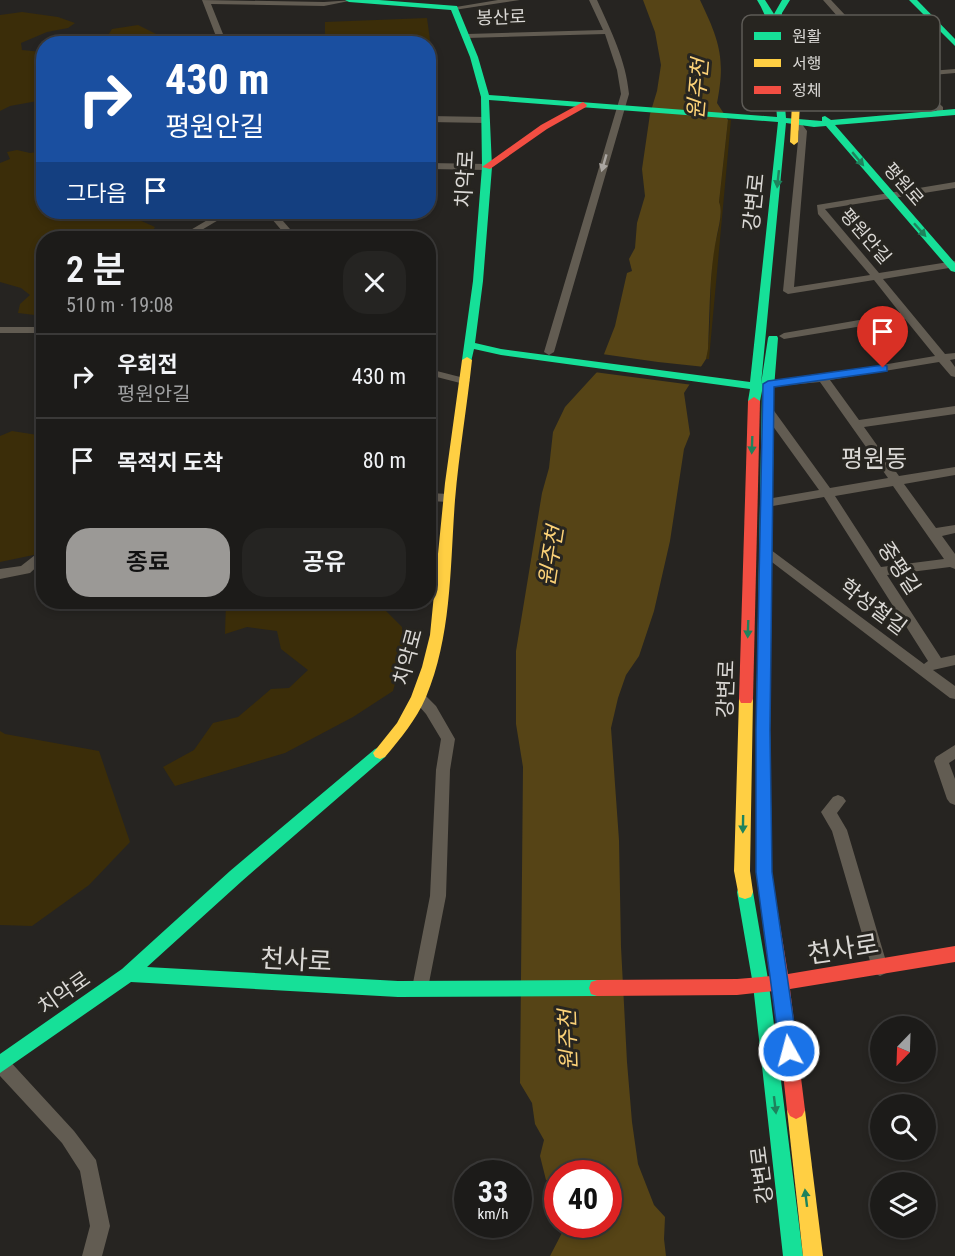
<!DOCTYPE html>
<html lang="ko">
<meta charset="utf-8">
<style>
body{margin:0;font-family:"Roboto Condensed","Noto Sans KR",sans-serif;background:#252422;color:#f1f3f6;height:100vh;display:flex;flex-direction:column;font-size:22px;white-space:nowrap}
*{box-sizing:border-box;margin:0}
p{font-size:20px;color:#a0a1a2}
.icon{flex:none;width:33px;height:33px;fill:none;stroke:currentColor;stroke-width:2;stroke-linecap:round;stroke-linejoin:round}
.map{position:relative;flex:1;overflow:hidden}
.side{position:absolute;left:36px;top:231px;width:400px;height:378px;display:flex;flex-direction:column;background:#1c1b19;border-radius:24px;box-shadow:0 3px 9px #0003,0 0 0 2px #3a3938}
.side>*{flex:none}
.banner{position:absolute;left:36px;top:36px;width:400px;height:183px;border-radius:24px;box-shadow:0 3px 9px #0003,0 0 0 2px #3a3938;background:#1a4fa0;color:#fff;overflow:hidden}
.needle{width:39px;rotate:203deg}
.controls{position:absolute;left:870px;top:1016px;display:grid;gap:12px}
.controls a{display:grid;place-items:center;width:66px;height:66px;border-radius:50%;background:#1c1b19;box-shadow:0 3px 9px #0003,0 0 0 2px #3a3938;font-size:30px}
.speed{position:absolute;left:454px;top:1160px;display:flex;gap:12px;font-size:30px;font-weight:700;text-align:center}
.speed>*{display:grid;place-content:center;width:78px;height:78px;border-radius:50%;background:#1c1b19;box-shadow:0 3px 9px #0003,0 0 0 2px #3a3938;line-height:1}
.speed small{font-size:15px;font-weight:400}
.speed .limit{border:9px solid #d22;background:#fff;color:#111}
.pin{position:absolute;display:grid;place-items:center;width:51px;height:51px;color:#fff;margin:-62px -26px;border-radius:50% 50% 50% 0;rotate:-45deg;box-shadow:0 0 6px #0007}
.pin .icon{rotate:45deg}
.me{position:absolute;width:66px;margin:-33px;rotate:353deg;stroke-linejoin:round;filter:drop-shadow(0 0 4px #0008)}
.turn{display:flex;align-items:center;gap:21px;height:126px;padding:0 30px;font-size:27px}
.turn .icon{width:78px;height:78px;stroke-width:2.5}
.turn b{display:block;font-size:42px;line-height:51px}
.then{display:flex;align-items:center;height:57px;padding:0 30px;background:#0003;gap:12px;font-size:22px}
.round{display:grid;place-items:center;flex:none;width:63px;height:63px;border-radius:24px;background:#252422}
.summary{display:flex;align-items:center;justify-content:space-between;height:102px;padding:0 30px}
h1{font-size:36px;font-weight:600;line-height:45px}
.cta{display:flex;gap:12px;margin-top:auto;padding:12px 30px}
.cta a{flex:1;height:69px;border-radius:24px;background:#9b9996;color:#111;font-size:24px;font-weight:600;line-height:69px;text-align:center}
.cta a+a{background:#252422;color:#f1f3f6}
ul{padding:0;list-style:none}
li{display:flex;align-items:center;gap:18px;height:84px;padding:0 30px;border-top:2px solid #3a3938}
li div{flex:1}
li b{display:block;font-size:22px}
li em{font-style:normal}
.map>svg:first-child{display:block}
.green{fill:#3b2d09}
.water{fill:#564416}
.pier{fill:#262421}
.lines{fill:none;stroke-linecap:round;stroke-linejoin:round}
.street{fill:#625c52;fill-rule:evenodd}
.fast{fill:#16e098;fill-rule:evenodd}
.slow{fill:#ffcf43;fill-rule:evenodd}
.jam{fill:#f24e42;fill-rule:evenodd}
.oneway{fill:#1e825c}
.oneway2{fill:#aaa6a1}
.route{fill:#1a73e8;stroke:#114b97;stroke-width:1.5}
.labels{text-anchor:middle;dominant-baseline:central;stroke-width:6;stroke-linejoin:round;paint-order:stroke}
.far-street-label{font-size:18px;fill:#dad8d5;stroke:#272520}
.street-label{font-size:21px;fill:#dad8d5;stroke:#272520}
.water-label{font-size:22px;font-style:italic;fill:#fbd177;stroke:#272520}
.quarter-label{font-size:24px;fill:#dad8d5;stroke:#272520}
.near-street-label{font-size:26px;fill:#dad8d5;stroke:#272520}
.key{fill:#272520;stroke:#5d5b56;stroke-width:1.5}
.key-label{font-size:16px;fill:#dad8d5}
</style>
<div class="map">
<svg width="955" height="1256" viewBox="0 0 955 1256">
<rect width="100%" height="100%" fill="#262421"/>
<g class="green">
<path d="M22,12L58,17L75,23L68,28L47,32L21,43L22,50L43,52V100L10,106L0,111V15Z"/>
<path d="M427,18L431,47L429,44L325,43V22Z"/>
<path d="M138,25L174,43H89L107,37L112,29Z"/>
<path d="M728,120H731L709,359H706C713,323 708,285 714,248C717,235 724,214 719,202Z"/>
<path d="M17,150L30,153L43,151L44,212H121L155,227L151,233L126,234L122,238H44L43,316L18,313L20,304L30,295L21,288L0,282V163L10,159L7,152Z"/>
<path d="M12,431L44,436L43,553L0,562V436Z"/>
<path d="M226,602H377L402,627L404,652L393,691L353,717L285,753L175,786L163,767L194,750L213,723L238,717L271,689L289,688L308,670L281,649L277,631L247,627L225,634Z"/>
<path d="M0,731L5,734L99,751L130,842L89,885L32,926L0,925Z"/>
</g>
<path class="water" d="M643,0H700C719,40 726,58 717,103L728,120L719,202C723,211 719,225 717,235C709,272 710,311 708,349L706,359L684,393L690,434L684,449L670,541L654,611L639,656L626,675L618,698L611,728L619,840L621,947L627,1062L632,1122L638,1164L654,1205L665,1217L664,1239L666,1256H550L564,1229V1224H609V1173H558V1184L557,1181L546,1180L540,1156L544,1140L535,1124L532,1103L520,1083L523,767L516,724V651L542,493L549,468L553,432L565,407L597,372L615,326L627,273L632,271L629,259L635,248L637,223L645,196L642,169L650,114L657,91L661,65L655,32Z"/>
<path class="pier" d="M602,354L658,362L705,367L693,385L594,372Z"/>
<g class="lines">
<g class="street">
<path d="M202,0L324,2L354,0L324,6L211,4L227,44H219Z"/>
<path d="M498,0H520L454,10L450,8Z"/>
<path d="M589,0H597C611,31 626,60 629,94L554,352L549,355L544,352L621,94L617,70L605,34L467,38L463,36L467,34L603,30Z"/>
<path d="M823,0H831L860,31L905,73L955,69V73L910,77L943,107V111H937L901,78L790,86V82L793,81L896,73L854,35Z"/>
<path d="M429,116L486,117L490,120L486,123L429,122Z"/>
<path d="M793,120H799L807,131L794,287L870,275L818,214L817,205L955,182V188L825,209L879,273L955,261V267L883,279L945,354L955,353V359L950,360L955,367V377L951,376L939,362L830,380L859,420L955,406V414L864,427L899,476L955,467V475L904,484L936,528L955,525V533L942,536L955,554V569L950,567L887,575L941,658L955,655V665L933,670L955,686V699L950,698L760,553L761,550H771L924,664L928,661L824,497L767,507L761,503L767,499L819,490L762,411L768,407L772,408L830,488L888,478L820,382L768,387L762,384L764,382L823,375L935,356L905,319L784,339L779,336L784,333L900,313L874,280L788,294L783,291L799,131L792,122ZM893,486L944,559L881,567L835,496Z"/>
<path d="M429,163L487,164L492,167L487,170L429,169Z"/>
<path d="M221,212H232L188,238H177Z"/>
<path d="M266,212H275L298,238H288Z"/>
<rect x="0" y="327" width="44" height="6"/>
<path d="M429,369L468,379L470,381L464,384L429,375Z"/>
<path d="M429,493L449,494L455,498L449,502L429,501Z"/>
<path d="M44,548V560L30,573L0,579V569L21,566Z"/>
<path d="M419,692L424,694L436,706L455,739L450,770L446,896L428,988L426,994L420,996L414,994L412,988L430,896L436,770L441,739L426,714L412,698L414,694Z"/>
<path d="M955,745V759L949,763L955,779V805L950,803L947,799L934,761L936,757Z"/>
<path d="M838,795L843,797L846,801L837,813L847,830L888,968L886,973L880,976L874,973L872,968L832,831L821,812L833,797Z"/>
<path d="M0,1054L6,1057L74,1131L96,1160L110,1226L102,1256H82L90,1226L80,1171L62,1143L0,1076Z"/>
</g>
<g class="fast">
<path d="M345,0H379L457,6L478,57L489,95L777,117C774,79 778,33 757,0H765L774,14L782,0H790L782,13L779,37L786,118L822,121V117L825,116L831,120L955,109V115L835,125L955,263V272L951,271L826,126L814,127L786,123L761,384L768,338L769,336H777L778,338L774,388L770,730L772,872L775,894L773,899L767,901L761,899L756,872V730L762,391L760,401L754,405L748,401L750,389L501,355L474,349L471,362H463L462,360L473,281L482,167L481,97L470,57L451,10L349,2ZM489,100L778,122L750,382L501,349L475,343L483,281L492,167Z"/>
<path d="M909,0H917L955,39V46Z"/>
<path d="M380,747L385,749L387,753L385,757L242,881L147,967L398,981L597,980L603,982L605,988L603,994L597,996L398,997L131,982L0,1073V1054L122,969L230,871L375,749Z"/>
<path d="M745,885L751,887L753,892L769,985L803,1256H783L753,985L737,892L739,887Z"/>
</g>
<g class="slow">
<path d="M785,56L792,58L800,103L798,142L794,145L790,142L792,103Z"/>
<path d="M467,357L472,360C467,407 459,453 455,500C450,566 452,635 426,697C416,720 401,738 385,757L380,759L375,757L373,753L397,723L411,697L422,667L430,635L445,483L462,360Z"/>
<path d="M746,693L751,695L753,699L750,871L753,892L751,897L745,899L739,897L734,871L739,699L741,695Z"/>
<path d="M796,1101L802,1104L805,1110L823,1256H803L787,1110L790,1104Z"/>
</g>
<g class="jam">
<path d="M583,102L587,105L586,107L547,129L490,169L482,167L541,125Z"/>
<path d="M754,397L760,401L753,699L751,703H741L739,699L748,401Z"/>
<path d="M767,887L773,889L775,894L788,974L955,946V962L790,989L805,1110L802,1116L796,1119L790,1116L787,1110L774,991L737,995L597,996L591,994L589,988L591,982L597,980L737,979L772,976L759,894L761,889Z"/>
</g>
</g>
<defs><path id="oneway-solid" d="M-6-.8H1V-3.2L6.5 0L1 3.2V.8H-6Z" transform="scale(1.5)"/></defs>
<g class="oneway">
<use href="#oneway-solid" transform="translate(858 159) rotate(50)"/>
<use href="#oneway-solid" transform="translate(778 179) rotate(96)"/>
<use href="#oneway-solid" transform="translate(920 230) rotate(48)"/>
<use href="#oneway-solid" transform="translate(752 445) rotate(92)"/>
<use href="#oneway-solid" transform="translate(748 629) rotate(92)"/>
<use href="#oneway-solid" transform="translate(743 824) rotate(91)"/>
<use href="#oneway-solid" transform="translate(775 1105) rotate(83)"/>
<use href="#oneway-solid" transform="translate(806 1198) rotate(-97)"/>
</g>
<use class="oneway2" href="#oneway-solid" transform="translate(604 163) rotate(106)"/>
<path class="route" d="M883,365L887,366V371L774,387L770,730L772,872L798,1051L795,1057L789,1060L782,1057L780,1051L756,872V730L763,384L768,381Z"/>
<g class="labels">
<g class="far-street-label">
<text transform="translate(501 17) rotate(-2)">봉산로</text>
<text transform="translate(904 184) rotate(49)">평원로</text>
<text transform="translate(866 236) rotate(49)">평원안길</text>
</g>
<g class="street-label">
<text transform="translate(465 179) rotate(-87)">치악로</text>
<text transform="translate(754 202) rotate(-84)">강변로</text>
<text transform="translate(899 568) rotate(57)">중평길</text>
<text transform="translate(873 607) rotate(37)">학성철길</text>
<text transform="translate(408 657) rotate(-75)">치악로</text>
<text transform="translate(726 689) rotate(-88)">강변로</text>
<text transform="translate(64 993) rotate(-35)">치악로</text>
<text transform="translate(762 1175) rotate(-97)">강변로</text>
</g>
<g class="water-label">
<text transform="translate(698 89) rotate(-85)">원주천</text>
<text transform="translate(551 556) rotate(-81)">원주천</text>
<text transform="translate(568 1040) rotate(-92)">원주천</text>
</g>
<g class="quarter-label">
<text x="874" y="459">평원동</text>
</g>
<g class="near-street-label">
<text transform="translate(843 949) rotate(-9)">천사로</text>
<text transform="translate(296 960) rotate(3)">천사로</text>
</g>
</g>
<rect x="742" y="15" width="198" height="96" rx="9" class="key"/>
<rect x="754" y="32" width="27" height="8" fill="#16e098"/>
<rect x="754" y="59" width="27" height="8" fill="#ffcf43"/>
<rect x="754" y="86" width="27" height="8" fill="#f24e42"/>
<g class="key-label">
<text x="792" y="42">원활</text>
<text x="792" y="69">서행</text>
<text x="792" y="96">정체</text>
</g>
</svg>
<div class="controls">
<a><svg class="needle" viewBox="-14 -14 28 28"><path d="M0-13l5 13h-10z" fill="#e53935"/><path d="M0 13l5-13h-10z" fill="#a0a1a2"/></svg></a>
<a><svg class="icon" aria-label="search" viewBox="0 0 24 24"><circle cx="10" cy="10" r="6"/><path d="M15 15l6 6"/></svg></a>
<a><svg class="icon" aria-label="layers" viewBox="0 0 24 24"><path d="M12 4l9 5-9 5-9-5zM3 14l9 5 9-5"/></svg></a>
</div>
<div class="speed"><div>33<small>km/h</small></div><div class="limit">40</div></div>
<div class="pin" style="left:883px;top:368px;background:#d93025"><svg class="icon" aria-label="arrive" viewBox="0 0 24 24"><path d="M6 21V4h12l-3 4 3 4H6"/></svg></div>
<svg class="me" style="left:789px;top:1051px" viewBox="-20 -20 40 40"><circle r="17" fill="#1a73e8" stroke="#fff" stroke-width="3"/><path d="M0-11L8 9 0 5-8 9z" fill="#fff"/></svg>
<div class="banner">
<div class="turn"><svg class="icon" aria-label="right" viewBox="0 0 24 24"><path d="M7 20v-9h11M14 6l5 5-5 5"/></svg><div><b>430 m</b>평원안길</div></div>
<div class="then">그다음<svg class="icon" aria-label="arrive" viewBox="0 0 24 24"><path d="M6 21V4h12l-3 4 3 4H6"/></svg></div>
</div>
<section class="side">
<div class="summary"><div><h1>2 분</h1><p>510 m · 19:08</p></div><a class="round"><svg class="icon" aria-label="close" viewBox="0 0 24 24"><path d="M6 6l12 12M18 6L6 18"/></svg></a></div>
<ul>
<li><svg class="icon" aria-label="right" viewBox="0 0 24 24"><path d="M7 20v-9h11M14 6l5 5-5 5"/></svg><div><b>우회전</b><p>평원안길</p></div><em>430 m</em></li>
<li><svg class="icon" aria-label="arrive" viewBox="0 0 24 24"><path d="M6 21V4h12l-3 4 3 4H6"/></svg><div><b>목적지 도착</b></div><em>80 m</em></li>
</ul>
<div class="cta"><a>종료</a><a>공유</a></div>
</section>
</div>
